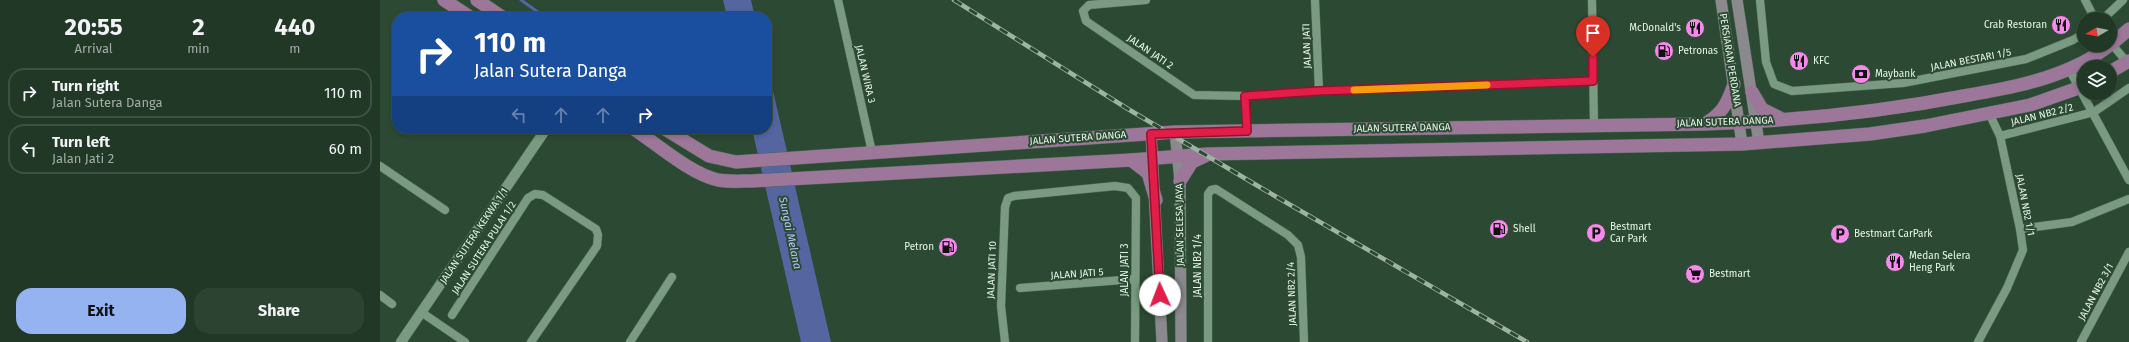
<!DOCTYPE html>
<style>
body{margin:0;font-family:"Fira Sans",sans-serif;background:#2d4332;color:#f1f3f6;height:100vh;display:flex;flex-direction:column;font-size:15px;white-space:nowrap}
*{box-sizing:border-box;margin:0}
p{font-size:13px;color:#a2aca7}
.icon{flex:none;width:22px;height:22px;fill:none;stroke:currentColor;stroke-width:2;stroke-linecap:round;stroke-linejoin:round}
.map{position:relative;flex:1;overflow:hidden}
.panel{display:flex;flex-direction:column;background:#213826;width:380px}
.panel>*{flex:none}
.banner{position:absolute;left:12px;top:12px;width:380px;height:122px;border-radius:16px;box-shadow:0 2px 6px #0003,0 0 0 1px #3e5243;background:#1a4fa0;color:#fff;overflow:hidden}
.needle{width:26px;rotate:261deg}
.controls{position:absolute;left:1697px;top:12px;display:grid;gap:8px}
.controls a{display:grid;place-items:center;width:40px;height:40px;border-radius:50%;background:#213826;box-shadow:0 2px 6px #0003,0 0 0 1px #3e5243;font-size:20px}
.pin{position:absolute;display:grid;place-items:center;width:34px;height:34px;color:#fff;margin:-41px -17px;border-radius:50% 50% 50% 0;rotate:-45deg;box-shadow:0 0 4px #0007}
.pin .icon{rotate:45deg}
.me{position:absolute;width:44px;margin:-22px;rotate:358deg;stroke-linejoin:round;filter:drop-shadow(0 0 3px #0008)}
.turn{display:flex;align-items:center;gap:14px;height:84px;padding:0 16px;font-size:18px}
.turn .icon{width:52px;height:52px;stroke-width:2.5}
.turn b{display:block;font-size:28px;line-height:34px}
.lanes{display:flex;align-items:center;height:38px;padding:0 16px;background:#0003;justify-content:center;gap:20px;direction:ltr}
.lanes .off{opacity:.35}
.eta{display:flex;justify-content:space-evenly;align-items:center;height:68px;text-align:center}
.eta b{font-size:24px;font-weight:700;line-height:28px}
.primary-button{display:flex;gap:8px;margin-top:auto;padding:8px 16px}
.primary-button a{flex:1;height:46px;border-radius:16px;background:#95b2f1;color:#111;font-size:16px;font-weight:700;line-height:46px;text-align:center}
.primary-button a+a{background:#2d4332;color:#f1f3f6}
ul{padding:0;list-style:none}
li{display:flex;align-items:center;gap:12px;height:50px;margin:0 8px 6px;padding:0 8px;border:2px solid #3e5243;border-radius:16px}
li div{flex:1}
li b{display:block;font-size:15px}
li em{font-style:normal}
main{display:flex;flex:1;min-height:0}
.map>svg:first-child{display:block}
.water{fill:#5465a0}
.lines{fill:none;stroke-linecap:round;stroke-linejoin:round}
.stream{stroke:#5465a0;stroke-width:3}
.minor-casing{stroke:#4d6855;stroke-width:9}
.tertiary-casing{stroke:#4d6855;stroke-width:11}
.secondary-casing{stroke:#4d6855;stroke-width:12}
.primary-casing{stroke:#4d6855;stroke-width:14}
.minor{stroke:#7a9b81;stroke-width:8}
.tertiary{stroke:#7a9b81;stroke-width:10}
.secondary{stroke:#8b898d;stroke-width:11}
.primary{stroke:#9c779a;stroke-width:13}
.rail-casing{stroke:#9db4a2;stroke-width:4.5}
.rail{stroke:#2c4a33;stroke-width:3;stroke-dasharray:9;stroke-linecap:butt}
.route-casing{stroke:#92132f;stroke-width:10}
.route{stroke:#e11d48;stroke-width:7}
.slow{stroke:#f59e0b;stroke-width:7}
.labels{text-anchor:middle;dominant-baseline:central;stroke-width:4;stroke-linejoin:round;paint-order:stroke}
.poi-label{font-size:10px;fill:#e5f7e9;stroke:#2c4a33;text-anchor:start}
.street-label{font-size:10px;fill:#e5f7e9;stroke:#2c4a33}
.water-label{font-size:11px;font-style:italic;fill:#b8c9fd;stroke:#2c4a33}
</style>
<main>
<section class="panel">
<div class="eta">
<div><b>20:55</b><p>Arrival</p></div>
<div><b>2</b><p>min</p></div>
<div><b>440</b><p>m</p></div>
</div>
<ul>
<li><svg class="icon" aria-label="right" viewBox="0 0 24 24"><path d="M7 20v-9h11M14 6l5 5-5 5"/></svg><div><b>Turn right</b><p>Jalan Sutera Danga</p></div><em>110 m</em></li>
<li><svg class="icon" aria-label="left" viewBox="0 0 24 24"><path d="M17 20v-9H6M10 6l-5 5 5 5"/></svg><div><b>Turn left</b><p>Jalan Jati 2</p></div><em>60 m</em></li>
</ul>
<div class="primary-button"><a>Exit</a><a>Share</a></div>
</section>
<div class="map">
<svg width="1749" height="342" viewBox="0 0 1749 342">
<rect width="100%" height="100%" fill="#2c4a33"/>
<g class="water">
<path d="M343,0H371L375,17H347Z"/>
<path d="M387,65L451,342H421L372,129H387Z"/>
</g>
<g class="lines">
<path class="stream" d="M141,0L165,17"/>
<defs>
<g id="minor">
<path d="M458,0L492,152"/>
<path d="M766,0L709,5L703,11L706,21L814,95L865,96L939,91L1213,81"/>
<path d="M935,0L939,91"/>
<path d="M1212,0L1214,125"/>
<path d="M1380,0L1386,62L1394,84L1412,91L1523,83L1646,59L1693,40L1704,33"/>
<path d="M1705,0L1715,19"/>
<path d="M1723,19L1743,0"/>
<path d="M1730,42L1747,62"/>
<path d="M1689,69L1749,180"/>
<path d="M865,96L867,131"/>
<path d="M1620,136L1714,112L1749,88"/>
<path d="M0,166L65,210"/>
<path d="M1640,229L1692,222L1749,199"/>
<path d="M640,288L755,279"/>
<path d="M0,295L12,304"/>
<path d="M41,312L85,342"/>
<path d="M72,315L148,198L155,194L163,195L216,229L218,235L217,246L151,342"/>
<path d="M250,342L292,277"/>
<path d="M625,342L621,306L625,207L628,198L634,196L735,186L748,188L756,198L755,342"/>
<path d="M828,342V194L831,190L836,189L908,235L918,245L921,257L924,342"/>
<path d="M1598,342L1627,288L1643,250L1640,229L1620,136L1609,113"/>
<path d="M1701,342L1749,252"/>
</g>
<path id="tertiary" d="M21,342L166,129"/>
<g id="secondary">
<path d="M1341,0L1362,144"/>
<path d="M1357,0L1379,143"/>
<path d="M795,132L800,181L801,342"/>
<path d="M771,133L782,342"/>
</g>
<g id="primary">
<path d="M64,0L90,17"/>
<path d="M97,0L122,17"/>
<path d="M1730,72L1749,61"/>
<path d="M1372,92L1382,109L1402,119"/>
<path d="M1326,123C1343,113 1348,102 1354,84"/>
<path d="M254,129C278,145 311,174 338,180C349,182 362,181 372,181L751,160L828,154L1362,144L1490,134L1545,126L1650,105L1704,86"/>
<path d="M285,129L329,156L356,162L795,132L1324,124C1414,121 1502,112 1589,95C1623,89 1657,83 1689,69C1711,60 1732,45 1749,29"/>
<path d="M751,160L768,173L776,200"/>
<path d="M800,181L812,162L825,156"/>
</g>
</defs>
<use href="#minor" class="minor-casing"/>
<use href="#tertiary" class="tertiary-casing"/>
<use href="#secondary" class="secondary-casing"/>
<use href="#primary" class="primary-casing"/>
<use href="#minor" class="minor"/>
<use href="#tertiary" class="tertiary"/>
<use href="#secondary" class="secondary"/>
<use href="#primary" class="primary"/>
<defs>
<path id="rail" d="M574,0L748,109L883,189L1147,342"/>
</defs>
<use href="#rail" class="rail-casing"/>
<use href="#rail" class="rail"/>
</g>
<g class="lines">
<defs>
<path id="route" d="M780,295L771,134L867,131L865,96L939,91L1213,81V57"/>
</defs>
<use href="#route" class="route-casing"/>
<use href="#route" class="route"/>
<path class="slow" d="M974,90L1107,85"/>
</g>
<defs>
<symbol id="restaurant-disc" viewBox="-11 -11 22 22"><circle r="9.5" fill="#f788ec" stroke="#2c4a33"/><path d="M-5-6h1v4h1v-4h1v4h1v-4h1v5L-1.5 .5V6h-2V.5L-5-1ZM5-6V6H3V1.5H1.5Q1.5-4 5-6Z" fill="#111"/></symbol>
<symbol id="fuel-disc" viewBox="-11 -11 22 22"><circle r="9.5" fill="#f788ec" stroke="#2c4a33"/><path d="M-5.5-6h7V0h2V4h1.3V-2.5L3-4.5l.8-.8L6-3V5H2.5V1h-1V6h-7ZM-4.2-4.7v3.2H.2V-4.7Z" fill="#111"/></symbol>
<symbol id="bank-disc" viewBox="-11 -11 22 22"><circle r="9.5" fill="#f788ec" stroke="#2c4a33"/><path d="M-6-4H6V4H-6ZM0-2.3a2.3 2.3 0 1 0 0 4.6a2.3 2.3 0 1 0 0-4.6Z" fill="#111"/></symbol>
<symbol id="parking-disc" viewBox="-11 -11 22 22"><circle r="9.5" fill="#f788ec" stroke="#2c4a33"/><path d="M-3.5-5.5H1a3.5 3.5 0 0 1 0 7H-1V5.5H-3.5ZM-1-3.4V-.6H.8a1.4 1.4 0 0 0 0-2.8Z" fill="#111"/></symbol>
<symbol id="supermarket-disc" viewBox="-11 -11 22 22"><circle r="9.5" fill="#f788ec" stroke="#2c4a33"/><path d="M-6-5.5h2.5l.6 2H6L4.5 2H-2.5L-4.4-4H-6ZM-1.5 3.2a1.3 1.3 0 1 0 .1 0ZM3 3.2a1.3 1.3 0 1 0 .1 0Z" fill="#111"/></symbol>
</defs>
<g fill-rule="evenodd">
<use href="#restaurant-disc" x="1670" y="14" width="22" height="22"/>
<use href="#restaurant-disc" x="1304" y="17" width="22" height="22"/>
<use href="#fuel-disc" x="1273" y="40" width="22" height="22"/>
<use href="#restaurant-disc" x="1408" y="50" width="22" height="22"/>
<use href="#bank-disc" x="1470" y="63" width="22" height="22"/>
<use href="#fuel-disc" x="1108" y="218" width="22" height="22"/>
<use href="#parking-disc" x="1205" y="222" width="22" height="22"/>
<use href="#parking-disc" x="1449" y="223" width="22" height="22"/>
<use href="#fuel-disc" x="557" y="236" width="22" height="22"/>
<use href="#restaurant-disc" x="1504" y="251" width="22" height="22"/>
<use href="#supermarket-disc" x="1304" y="263" width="22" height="22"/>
</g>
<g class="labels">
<g class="poi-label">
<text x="1667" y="25" text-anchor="end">Crab Restoran</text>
<text x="1301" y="28" text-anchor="end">McDonald's</text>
<text x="1298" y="51">Petronas</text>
<text x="1433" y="61">KFC</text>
<text x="1495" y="74">Maybank</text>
<text x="1230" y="227">Bestmart<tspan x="1230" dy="12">Car Park</tspan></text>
<text x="1133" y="229">Shell</text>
<text x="1474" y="234">Bestmart CarPark</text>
<text x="554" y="247" text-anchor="end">Petron</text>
<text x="1529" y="256">Medan Selera<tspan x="1529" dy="12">Heng Park</tspan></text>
<text x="1329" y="274">Bestmart</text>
</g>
<g class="street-label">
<text transform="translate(927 46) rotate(-92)">JALAN JATI</text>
<text transform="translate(770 52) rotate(34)">JALAN JATI 2</text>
<text transform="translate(1350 60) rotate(81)">PERSIARAN PERDANA</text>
<text transform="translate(1591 60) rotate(-11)">JALAN BESTARI 1/5</text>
<text transform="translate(485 74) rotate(77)">JALAN WIRA 3</text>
<text transform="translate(1662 115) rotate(-14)">JALAN NB2 2/2</text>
<text transform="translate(1345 122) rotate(-2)">JALAN SUTERA DANGA</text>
<text transform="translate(1022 128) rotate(-1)">JALAN SUTERA DANGA</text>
<text transform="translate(698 138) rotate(-4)">JALAN SUTERA DANGA</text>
<text transform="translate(1645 205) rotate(79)">JALAN NB2 1/1</text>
<text transform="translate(800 225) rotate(-91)">JALAN SELESA JAYA</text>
<text transform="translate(94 236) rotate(-56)">JALAN SUTERA KEKWA 1/1</text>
<text transform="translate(104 248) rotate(-57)">JALAN SUTERA PULAI 1/2</text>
<text transform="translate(818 266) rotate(-90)">JALAN NB2 1/4</text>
<text transform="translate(612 270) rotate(-88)">JALAN JATI 10</text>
<text transform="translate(745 270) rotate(-90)">JALAN JATI 3</text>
<text transform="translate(697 274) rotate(-4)">JALAN JATI 5</text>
<text transform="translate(1716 292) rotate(-62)">JALAN NB2 3/1</text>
<text transform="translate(912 294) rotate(-92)">JALAN NB2 2/4</text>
</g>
<g class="water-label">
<text transform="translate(410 233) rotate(78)">Sungai Melana</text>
</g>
</g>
</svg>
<div class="controls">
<a><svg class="needle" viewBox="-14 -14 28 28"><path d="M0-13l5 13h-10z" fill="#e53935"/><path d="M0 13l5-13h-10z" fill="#a2aca7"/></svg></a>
<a><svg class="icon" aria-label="layers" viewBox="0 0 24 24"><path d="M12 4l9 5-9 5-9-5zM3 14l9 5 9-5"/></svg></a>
</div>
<div class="pin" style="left:1213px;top:57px;background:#d93025"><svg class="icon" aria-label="arrive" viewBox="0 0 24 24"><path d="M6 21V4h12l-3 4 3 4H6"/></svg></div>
<svg class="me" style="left:780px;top:295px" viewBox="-20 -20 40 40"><circle r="19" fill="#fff"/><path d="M0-13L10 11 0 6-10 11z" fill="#e11d48"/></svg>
<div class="banner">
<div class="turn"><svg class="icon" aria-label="right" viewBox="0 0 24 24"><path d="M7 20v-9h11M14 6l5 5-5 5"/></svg><div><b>110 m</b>Jalan Sutera Danga</div></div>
<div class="lanes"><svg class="icon off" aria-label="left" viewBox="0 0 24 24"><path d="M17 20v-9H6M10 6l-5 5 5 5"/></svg><svg class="icon off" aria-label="ahead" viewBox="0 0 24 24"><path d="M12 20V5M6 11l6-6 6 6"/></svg><svg class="icon off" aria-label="ahead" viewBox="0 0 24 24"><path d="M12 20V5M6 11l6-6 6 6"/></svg><svg class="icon" aria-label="right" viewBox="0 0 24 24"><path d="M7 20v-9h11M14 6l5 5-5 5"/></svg></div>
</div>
</div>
</main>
